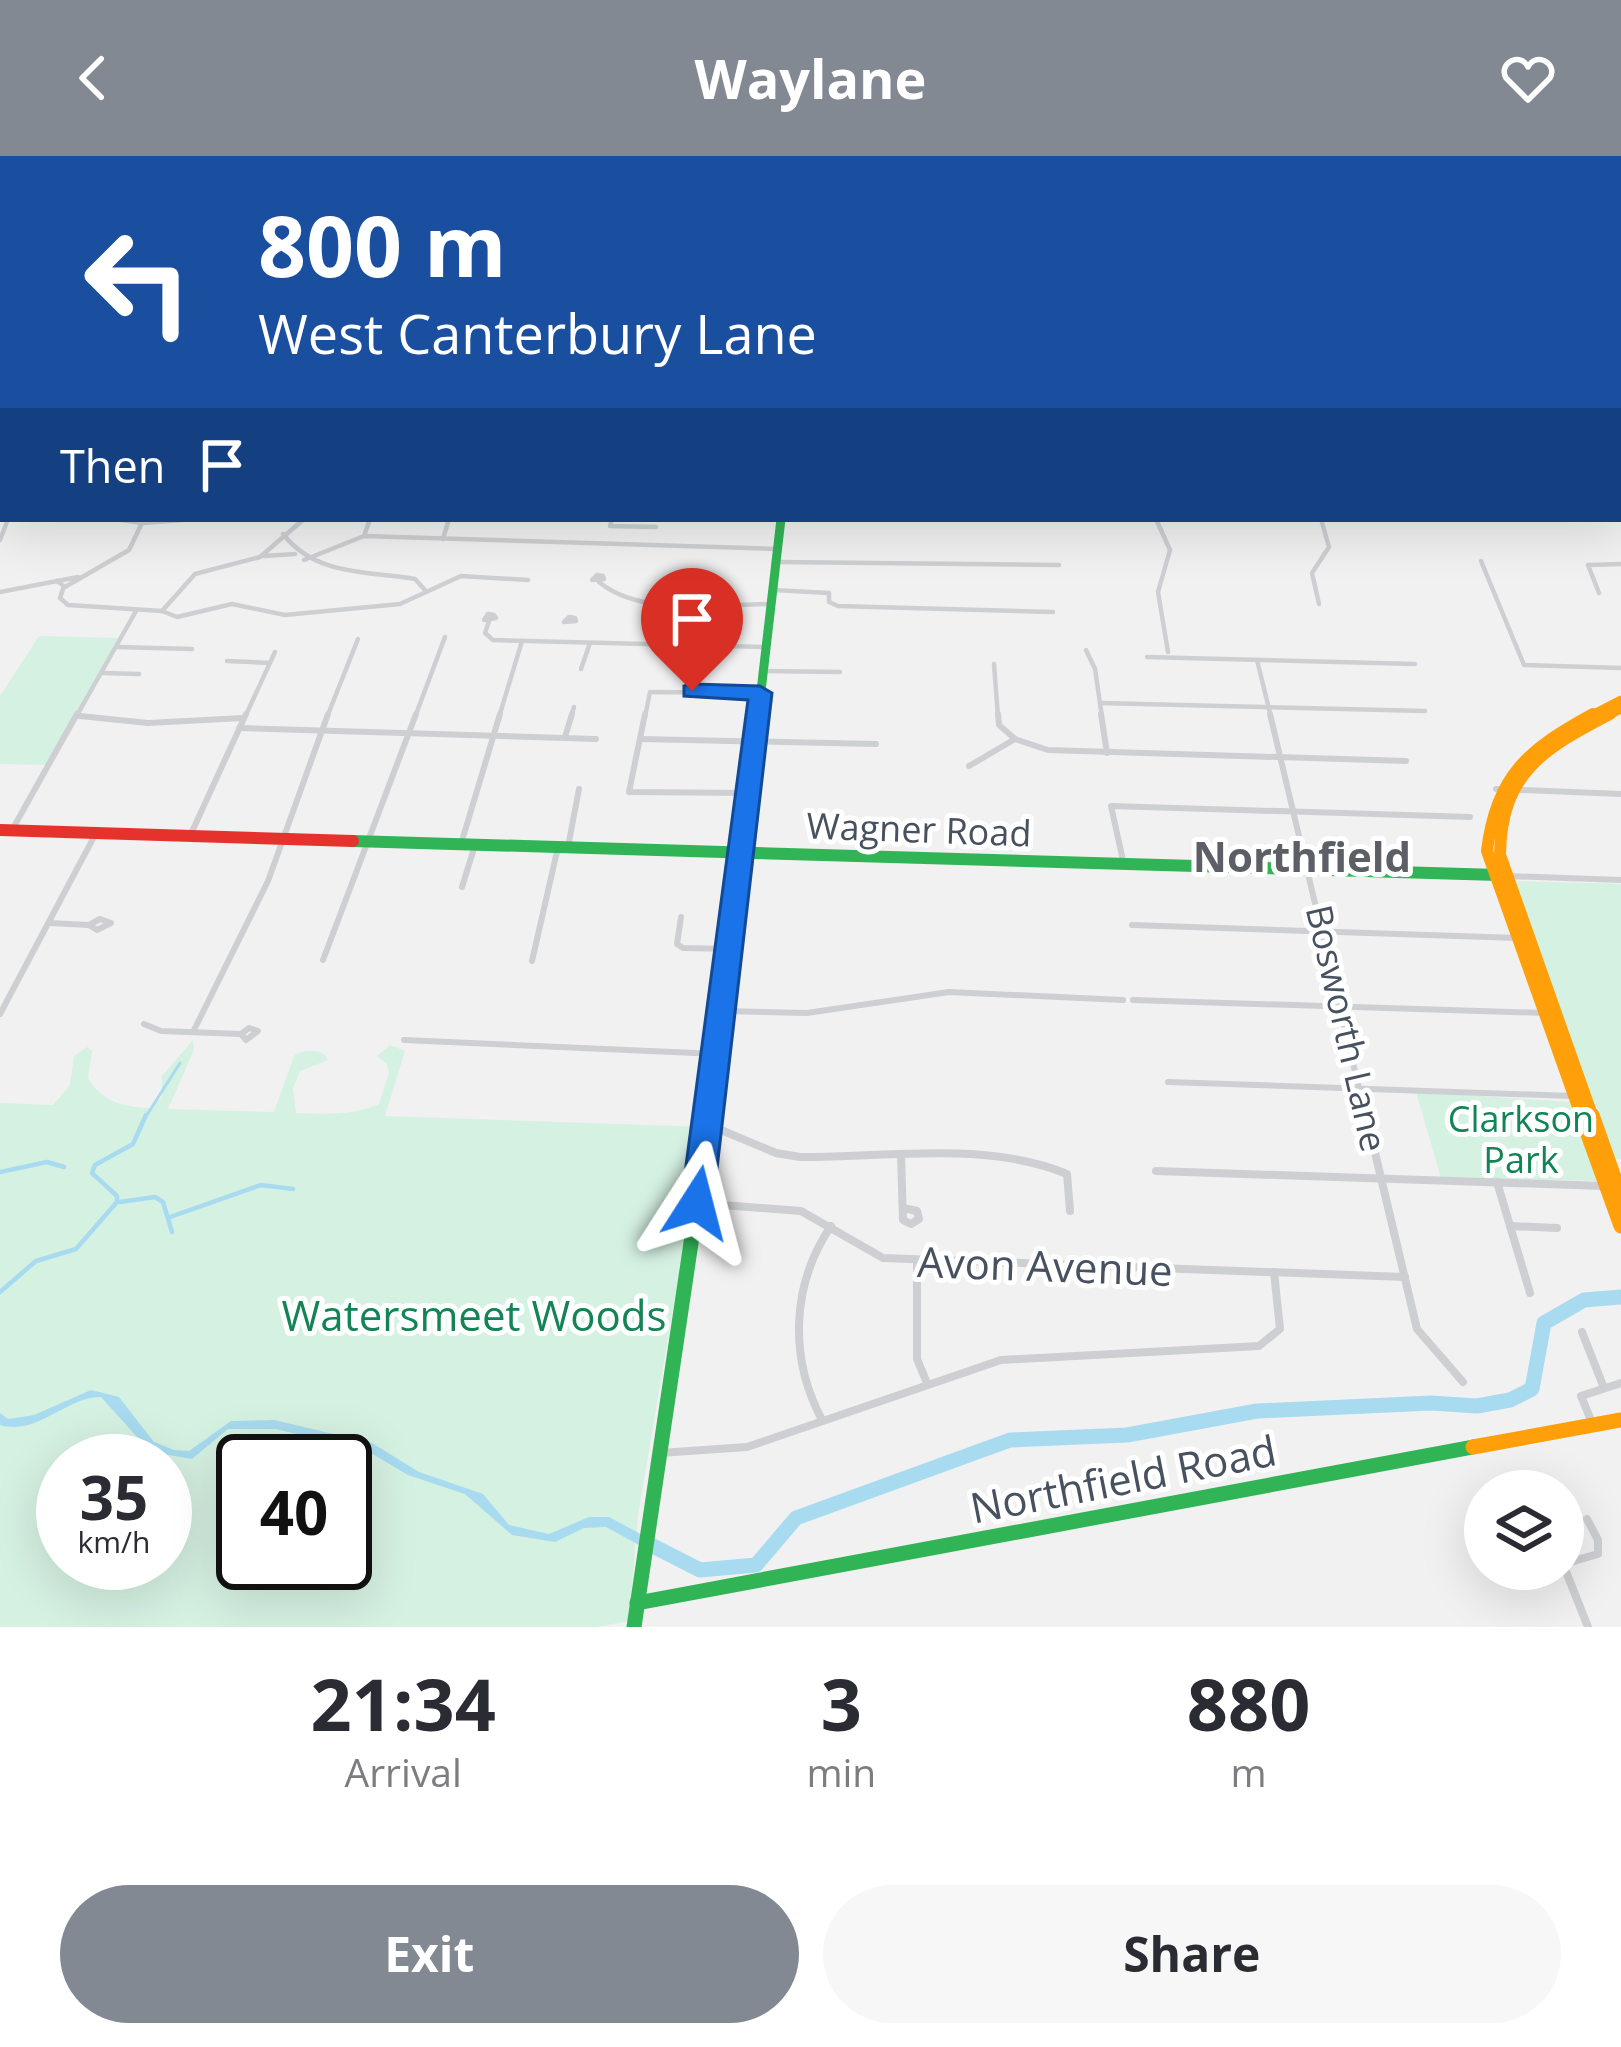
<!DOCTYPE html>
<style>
body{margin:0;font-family:"Open Sans",sans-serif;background:#f7f7f7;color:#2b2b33;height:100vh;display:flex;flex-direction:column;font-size:45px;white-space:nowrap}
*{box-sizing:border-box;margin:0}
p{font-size:39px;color:#7c7c81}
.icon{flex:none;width:66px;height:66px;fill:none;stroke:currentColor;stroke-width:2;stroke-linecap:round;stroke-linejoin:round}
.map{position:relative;height:1471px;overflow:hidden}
.panel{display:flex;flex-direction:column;background:#fff;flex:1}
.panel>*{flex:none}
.top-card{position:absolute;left:0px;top:0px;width:1623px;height:366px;box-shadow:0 12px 48px #0002;background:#1a4fa0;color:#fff;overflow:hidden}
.controls{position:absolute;left:1464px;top:1314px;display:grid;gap:24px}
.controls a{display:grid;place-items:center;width:120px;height:120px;border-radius:50%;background:#fff;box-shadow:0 12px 48px #0002;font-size:60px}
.speed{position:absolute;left:36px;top:1278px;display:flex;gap:24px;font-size:60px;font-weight:700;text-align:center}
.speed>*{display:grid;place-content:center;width:156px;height:156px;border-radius:50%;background:#fff;box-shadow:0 12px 48px #0002;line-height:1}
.speed small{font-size:30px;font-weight:400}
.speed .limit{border:6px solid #111;border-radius:18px;background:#fff;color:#111}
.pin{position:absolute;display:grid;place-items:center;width:102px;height:102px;color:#fff;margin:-123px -51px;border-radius:50% 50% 50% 0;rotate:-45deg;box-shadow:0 0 12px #0007}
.pin .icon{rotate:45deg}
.me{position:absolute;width:132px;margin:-66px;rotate:9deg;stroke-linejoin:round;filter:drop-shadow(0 0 9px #0008)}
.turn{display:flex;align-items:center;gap:42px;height:252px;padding:0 60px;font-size:54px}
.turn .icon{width:156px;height:156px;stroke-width:2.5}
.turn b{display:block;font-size:84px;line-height:102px}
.then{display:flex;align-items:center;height:114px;padding:0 60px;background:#0003;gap:24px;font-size:45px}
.eta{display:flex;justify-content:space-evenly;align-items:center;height:204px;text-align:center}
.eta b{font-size:72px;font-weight:700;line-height:84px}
.cta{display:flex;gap:24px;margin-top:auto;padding:24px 60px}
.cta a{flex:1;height:138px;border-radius:72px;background:#838992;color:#fff;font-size:48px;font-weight:700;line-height:138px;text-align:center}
.cta a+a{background:#f7f7f7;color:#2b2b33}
header{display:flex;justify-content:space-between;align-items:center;height:156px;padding:0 60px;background:#838992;color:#fff;font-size:54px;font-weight:700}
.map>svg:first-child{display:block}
.green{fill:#d5f1e2;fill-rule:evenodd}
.water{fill:#a8dbf0}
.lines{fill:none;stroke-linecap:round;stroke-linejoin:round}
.stream-far1{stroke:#a8dbf0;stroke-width:3}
.stream{stroke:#a8dbf0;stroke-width:4.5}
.river{stroke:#a8dbf0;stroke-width:15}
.street-far3{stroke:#cdcfd2;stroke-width:3}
.street-far2{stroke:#cdcfd2;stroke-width:4.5}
.street-far1{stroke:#cdcfd2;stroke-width:6}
.street{stroke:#cdcfd2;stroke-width:8}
.fast-far2{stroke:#30b455;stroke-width:9}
.fast-far1{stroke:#30b455;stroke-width:12}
.fast{stroke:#30b455;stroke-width:15}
.slow-far2{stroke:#ff9f0a;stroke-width:9}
.slow-far1{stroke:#ff9f0a;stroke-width:12}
.slow{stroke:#ff9f0a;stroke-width:15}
.jam{stroke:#e5322d;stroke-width:12}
.route{fill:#1a73e8;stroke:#114b97;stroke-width:3}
.labels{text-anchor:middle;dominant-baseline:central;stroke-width:10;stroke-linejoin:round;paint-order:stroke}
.street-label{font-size:36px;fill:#47515f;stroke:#fff}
.park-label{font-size:36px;fill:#138455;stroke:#fff}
.quarter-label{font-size:42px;font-weight:bold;fill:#5c5f65;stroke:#fff}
.near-street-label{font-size:42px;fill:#47515f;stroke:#fff}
.near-park-label{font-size:42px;fill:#138455;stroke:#fff}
</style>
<header><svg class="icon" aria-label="back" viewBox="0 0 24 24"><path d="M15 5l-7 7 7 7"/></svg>Waylane<svg class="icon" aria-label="heart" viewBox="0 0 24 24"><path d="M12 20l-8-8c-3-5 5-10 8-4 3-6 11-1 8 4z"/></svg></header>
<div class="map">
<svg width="1621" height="1471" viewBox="0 0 1621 1471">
<rect width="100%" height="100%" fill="#f2f1f1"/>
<g class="green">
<path d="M39,480L121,482L46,609L0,608V540Z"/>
<path d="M1513,725L1621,728V1003H1609Z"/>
<path d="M193,884L194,894L168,953L274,956L294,900C303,893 324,892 328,904L300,915L293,932L296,957C326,958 351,960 379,948L389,917L387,908L377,900L390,889L405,895L385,960L704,971L638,1359L629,1465L596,1471H0V947L53,949L70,929L74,900L87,891L92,895L88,922C102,946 124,951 150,952L162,941V920ZM63,1305H165V1407H63ZM243,1305H345V1407H243Z"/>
<path d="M1416,936L1572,946L1599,1025L1441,1022Z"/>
</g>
<path class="water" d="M91,1234L119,1241L154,1286L174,1294L189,1295L231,1265L274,1264L372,1287L419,1316L483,1338L509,1369L549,1378L589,1361H609L661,1389L659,1400L606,1371L584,1372L555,1386L512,1379L465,1338L408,1319L369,1296L276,1273H228L192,1303L158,1297L148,1293L101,1241C65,1241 38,1280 0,1269V1257L8,1263L34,1259Z"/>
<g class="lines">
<g class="stream-far1">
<path d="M709,0L789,3"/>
<path d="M786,0L803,3"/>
<path d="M611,3L677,0"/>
<path d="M145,962L180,907"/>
</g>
<g class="stream">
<path d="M0,1016L47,1006L64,1011"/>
<path d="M120,1046L155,1041L163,1046L172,1076"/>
<path d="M170,1061L261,1029L293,1033"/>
<path d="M0,1136L36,1105L76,1093L117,1046V1040L92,1017L95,1009L133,988L146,959"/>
</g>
<path class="river" d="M651,1389L700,1414L756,1409L796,1362L1010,1284L1127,1279L1257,1255L1431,1247L1477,1250L1510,1244L1532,1233L1544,1167L1584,1144L1621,1141"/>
<g class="street-far3">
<path d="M1318,0L1328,3"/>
<path d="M0,1L17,3"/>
<path d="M108,3L118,0"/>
<path d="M272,3L276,0"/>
<path d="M1274,3L1278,0"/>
<path d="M1350,3L1358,0"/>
</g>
<g class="street-far2">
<path d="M115,363L142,367L197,363"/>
<path d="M612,363L610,370L656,371"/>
<path d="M1156,363L1170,394L1158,436L1168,496"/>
<path d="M283,378C316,420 366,415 415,423L425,434"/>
<path d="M364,380L370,363"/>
<path d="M443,383L449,363"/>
<path d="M0,384L8,363"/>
<path d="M264,400L295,398"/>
<path d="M304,404L364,380L777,393"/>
<path d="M1481,405L1524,509L1621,512"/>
<path d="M776,406L1059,409"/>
<path d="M597,419L603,420L604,423L592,424Z"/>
<path d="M678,423L683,424L685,428L674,429Z"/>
<path d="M57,425L64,430L60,442L68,449L162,455L177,461L232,448L285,459L400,448L461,420L528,424"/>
<path d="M599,426C641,461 719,448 771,448"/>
<path d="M65,431L129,394L142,367"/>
<path d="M773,434L829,437V446L838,450L1053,456"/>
<path d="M0,436L78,421"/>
<path d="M1599,437L1588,409L1621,408"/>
<path d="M1319,448L1312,417L1329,391L1321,363"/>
<path d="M162,455L195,418L260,401L304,363"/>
<path d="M488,458L494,459L496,462L484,464Z"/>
<path d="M569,461L575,462L576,465L564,466Z"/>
<path d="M489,465L485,477L493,484L766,491"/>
<path d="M117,491L192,493"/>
<path d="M1086,494L1095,513L1102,561"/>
<path d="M1147,501L1415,508"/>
<path d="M1257,504L1271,561"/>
<path d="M227,505L270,507"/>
<path d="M994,508L998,561"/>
<path d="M581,513L590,487"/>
<path d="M763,515L840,516"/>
<path d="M102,517L139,518"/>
<path d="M1100,547L1425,555"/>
<path d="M80,560L94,561"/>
<path d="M76,561L136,455"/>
<path d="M245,561L275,496"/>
<path d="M327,561L358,483"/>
<path d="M415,561L445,481"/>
<path d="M499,561L522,485"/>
<path d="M571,561L574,551"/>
<path d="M645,561L650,536L760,537"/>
</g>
<g class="street-far1">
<path d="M645,558L629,636L749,637"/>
<path d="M998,558L999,569L1015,583L1048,594L1406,605"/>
<path d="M1101,558L1107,597"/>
<path d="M1270,558L1366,962"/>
<path d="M80,560L148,567L243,562"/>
<path d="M239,572L596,583"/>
<path d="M565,581L572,558"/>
<path d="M640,583L876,588"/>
<path d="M969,610L1015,583"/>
<path d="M1496,633L1621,638"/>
<path d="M12,674L77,558"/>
<path d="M190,680L246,558"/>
<path d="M461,688L500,558"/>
<path d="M568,691L579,633"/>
<path d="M1124,709L1111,650L1470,661"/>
<path d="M1507,720L1621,724"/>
<path d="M462,731L475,689"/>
<path d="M681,761L677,788L683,792L731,793"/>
<path d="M100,763L111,767L97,774L89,769Z"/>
<path d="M49,767L89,769"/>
<path d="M1132,769L1518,782"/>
<path d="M323,804L416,558"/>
<path d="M532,805L558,691"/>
<path d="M1133,844L1544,857"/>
<path d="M724,855L807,857L949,836L1123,844"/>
<path d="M0,858L96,677"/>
<path d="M144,868L161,875L241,878"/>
<path d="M249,872L258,875L246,884L241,878Z"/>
<path d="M194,874L268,725L328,558"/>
<path d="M404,884L718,898"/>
<path d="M1168,926L1572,940"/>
</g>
<g class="street">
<path d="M1366,959L1417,1173L1463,1226"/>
<path d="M709,969L776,997L800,1001C887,1002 984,984 1067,1018L1070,1055"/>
<path d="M901,999L903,1064L911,1068L919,1063L917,1055L903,1052"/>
<path d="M1156,1015L1603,1030"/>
<path d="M1497,1026L1530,1137"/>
<path d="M697,1047L801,1055L883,1102L1405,1121"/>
<path d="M1510,1070L1557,1072"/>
<path d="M917,1107V1203L927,1227"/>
<path d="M1582,1176L1604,1232"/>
<path d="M822,1264C789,1202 791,1129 831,1070"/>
<path d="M1593,1269L1581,1240L1621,1227"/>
<path d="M660,1297L747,1291L1001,1204L1259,1190L1280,1173L1274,1116"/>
<path d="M1563,1408L1598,1398V1384L1587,1363"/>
<path d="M1563,1408L1588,1471"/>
</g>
<path class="fast-far2" d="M758,561L781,363"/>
<g class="fast-far1">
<path d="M353,685L1498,719"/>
<path d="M710,962L758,558"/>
</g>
<g class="fast">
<path d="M637,1447L1473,1291"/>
<path d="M634,1471L710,959"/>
</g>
<g class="slow-far2">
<path d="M1588,561L1621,544"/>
<path d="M1605,561L1621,553"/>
</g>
<g class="slow-far1">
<path d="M1582,962L1487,695C1496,619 1529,593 1593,558"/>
<path d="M1593,962L1500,699C1501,617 1543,593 1610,558"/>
</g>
<g class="slow">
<path d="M1581,959L1621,1070"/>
<path d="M1592,959L1621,1041"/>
<path d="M1473,1291L1621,1264"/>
</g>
<path class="jam" d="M0,674L353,685"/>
</g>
<path class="route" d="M692,528L760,530L772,537L713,1047L709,1056L697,1060L686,1056L681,1047L748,544L684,540V530Z"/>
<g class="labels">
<g class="street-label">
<text transform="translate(919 673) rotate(2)">Wagner Road</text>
<text transform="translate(1347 872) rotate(77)">Bosworth Lane</text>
</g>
<g class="park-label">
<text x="1521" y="962">Clarkson<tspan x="1521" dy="41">Park</tspan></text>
</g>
<g class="quarter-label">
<text x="1302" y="699">Northfield</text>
</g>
<g class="near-street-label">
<text transform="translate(1045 1109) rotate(2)">Avon Avenue</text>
<text transform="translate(1123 1322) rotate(-11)">Northfield Road</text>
</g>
<g class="near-park-label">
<text x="474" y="1158">Watersmeet Woods</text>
</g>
</g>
</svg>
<div class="controls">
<a><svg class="icon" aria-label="layers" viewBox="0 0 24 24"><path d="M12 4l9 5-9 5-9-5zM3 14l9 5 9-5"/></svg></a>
</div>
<div class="speed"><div>35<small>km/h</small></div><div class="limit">40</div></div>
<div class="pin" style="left:692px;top:535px;background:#d93025"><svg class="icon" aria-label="arrive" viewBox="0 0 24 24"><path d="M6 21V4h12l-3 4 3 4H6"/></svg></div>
<svg class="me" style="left:697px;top:1047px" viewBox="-20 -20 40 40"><path d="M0-17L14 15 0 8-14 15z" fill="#1a73e8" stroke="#fff" stroke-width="4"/></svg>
<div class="top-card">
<div class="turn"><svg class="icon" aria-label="left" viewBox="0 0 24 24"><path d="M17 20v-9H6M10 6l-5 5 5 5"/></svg><div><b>800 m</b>West Canterbury Lane</div></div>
<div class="then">Then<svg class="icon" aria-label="arrive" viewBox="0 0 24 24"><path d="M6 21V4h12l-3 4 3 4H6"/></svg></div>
</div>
</div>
<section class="panel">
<div class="eta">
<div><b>21:34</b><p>Arrival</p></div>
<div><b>3</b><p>min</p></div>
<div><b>880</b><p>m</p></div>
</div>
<div class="cta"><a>Exit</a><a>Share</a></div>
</section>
